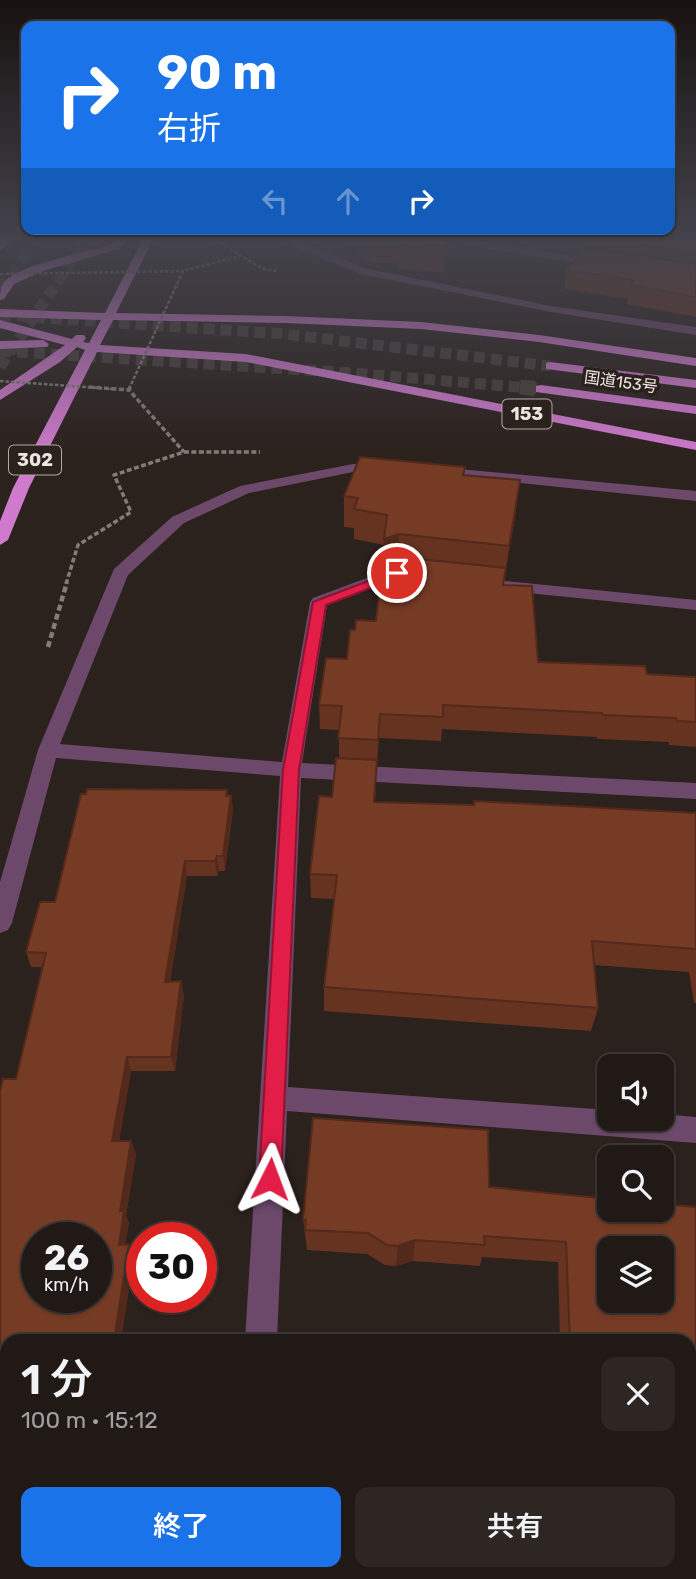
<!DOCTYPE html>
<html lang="ja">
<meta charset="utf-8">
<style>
body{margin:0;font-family:Rubik,"Noto Sans JP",sans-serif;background:#2d2623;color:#f1f3f6;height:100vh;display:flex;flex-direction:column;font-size:26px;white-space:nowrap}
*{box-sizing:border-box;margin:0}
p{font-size:23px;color:#a2a0a1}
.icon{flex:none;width:38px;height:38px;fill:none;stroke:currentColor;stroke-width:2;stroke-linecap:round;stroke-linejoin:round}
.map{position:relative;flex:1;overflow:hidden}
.side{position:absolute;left:0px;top:1334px;width:696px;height:247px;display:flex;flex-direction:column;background:#201916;border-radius:21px 21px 0 0;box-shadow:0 2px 5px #0004,0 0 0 2px #3d3835}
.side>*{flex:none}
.top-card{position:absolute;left:21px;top:21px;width:654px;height:214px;border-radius:14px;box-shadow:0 2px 5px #0004,0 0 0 2px #3d3835;background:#1a73e8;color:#fff;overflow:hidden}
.buttons{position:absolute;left:597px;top:1054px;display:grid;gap:14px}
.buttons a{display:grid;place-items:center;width:77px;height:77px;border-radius:14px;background:#201916;box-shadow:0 2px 5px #0004,0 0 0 2px #3d3835;font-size:35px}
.speed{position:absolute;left:21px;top:1222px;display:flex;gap:14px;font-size:35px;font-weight:700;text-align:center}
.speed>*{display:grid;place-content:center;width:91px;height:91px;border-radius:50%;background:#201916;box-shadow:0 2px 5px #0004,0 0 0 2px #3d3835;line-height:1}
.speed small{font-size:18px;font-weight:400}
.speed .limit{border:10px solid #d22;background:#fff;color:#111}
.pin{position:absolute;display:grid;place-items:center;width:60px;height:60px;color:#fff;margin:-30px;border:4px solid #fff;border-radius:50%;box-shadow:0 2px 7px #0007}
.me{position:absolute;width:77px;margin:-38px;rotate:3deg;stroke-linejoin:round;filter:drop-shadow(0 0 5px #0008)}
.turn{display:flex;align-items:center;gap:24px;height:147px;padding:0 21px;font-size:32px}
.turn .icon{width:91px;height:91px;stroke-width:2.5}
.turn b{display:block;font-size:49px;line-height:60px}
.lanes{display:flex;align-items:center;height:66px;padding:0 21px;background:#0003;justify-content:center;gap:35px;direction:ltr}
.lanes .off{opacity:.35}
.round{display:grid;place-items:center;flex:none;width:74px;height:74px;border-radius:14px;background:#2d2623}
.overview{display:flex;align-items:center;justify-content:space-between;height:119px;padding:0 21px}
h1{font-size:42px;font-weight:600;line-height:52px}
.cta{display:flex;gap:14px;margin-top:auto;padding:14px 21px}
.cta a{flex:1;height:80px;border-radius:14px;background:#1a73e8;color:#fff;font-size:28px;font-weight:600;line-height:80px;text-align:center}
.cta a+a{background:#2d2623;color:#f1f3f6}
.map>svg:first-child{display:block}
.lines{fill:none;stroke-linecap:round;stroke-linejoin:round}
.highway-tunnel-far1{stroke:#483e3b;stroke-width:11;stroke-dasharray:11 6;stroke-linecap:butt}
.highway-tunnel{stroke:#483e3b;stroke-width:15;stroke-dasharray:15 8;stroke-linecap:butt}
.path-far2{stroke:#847b78;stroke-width:2.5;stroke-dasharray:3.5 2;stroke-linecap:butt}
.path-far1{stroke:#847b78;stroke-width:3.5;stroke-dasharray:5 2.5;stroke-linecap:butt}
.path{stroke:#847b78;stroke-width:4.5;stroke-dasharray:6 3.5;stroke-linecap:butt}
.street{fill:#6c496a;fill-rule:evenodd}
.highway{fill:#cf7acc;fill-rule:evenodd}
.path-bridge-far1{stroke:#847b78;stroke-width:2.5;stroke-dasharray:3.5 2;stroke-linecap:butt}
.path-bridge{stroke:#847b78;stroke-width:3.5;stroke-dasharray:5 2.5;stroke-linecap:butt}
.wall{fill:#653320;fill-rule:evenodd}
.shaded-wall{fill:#52291a}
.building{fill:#753b25;stroke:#52291a;stroke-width:2;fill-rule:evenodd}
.route{fill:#e11d48;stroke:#92132f;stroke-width:2}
.labels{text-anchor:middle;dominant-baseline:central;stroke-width:7;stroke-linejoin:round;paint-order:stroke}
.far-street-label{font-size:16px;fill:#ece5e2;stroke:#2b211d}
.shield{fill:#2b211d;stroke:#b2aaa7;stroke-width:2}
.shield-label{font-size:18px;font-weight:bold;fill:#ece5e2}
</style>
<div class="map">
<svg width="696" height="1579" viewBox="0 0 696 1579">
<rect width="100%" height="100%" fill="#2b211d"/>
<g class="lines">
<g class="highway-tunnel-far1">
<path d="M0,289L41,237"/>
<path d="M0,315L285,334L550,366"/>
<path d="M0,351L353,373L541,389"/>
<path d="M0,367L88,237"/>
</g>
<path class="highway-tunnel" d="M520,387L541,389"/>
<path class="path-far2" d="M211,237L263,269L277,271"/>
<path class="path-far1" d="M66,584L78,545L131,512L114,475L184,452H260"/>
<path class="path" d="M48,647L67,582"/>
<g class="street">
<path d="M280,237H291L364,268L551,306L696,327V335L551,312L361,274L289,245Z"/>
<path d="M443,237H460L604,261L609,264L604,267L481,248Z"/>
<path d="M353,464L384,465L391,469L384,473L353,472L249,493L184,523L128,575L60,744L282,762L310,602L313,598L391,569L413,571L415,575L413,579L398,578L327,605L302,763L696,783V799L301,778L288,1087L609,1110V1118H662V1114L696,1117V1143L287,1111L277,1340H245L280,776L56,758L12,923L8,930L0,933V882L38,750L114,569L172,517L240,486Z"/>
<path d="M437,467L696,491V501L432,474L430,471L432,468Z"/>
<path d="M505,581L696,600V610L499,590L496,586L499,582Z"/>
<rect x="231" y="1573" width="36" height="6"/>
</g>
<g class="highway">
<path d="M5,237H16L0,251V242Z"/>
<path d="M120,237H131L119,249L43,271L14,284L4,299L0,300C0,293 0,286 6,280C24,264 86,252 111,245Z"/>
<path d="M144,237H154L116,313L286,316L421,322L539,335L696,358V366L539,342L421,329L286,323L113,320L100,345L246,354L696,442V450L246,362L97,352L29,488L8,540L0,545V521L13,488L85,350L77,347L60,362L0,400V390L65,345L0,328V320L72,339L76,335H84L86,338L83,342L89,343L101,320L0,317V309L105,313Z"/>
<path d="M43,340L49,344L47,347L0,349V341Z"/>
<path d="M550,362L696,380V388L546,369V363Z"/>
<path d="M541,385L696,406V414L536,392V386Z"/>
</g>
<g class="path-bridge-far1">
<path d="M0,274L183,271"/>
<path d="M0,381L114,389"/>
<path d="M129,389L183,271L240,256"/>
</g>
<g class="path-bridge">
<path d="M89,387L129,390"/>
<path d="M130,387L129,390L184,452"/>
</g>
</g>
<g class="wall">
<path d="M349,237H443L445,251L444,273L397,268V263H374L362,259Z"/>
<path d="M583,237H696V317L627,304L628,299L564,289L567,270L587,248Z"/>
<path d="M464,475L516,511L503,585L538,662L647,674L696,677V747L669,745V742L597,739V737L442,729L441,741L379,738L377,764L375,802L696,813V1003H694L689,972L594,965L598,1008L591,1031L324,1011V987L334,899L311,898L310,874L332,797L339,758V730L320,729L319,705L347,659L355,630L376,621L383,564L384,545L354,539V528L344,527V496Z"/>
<path d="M87,789L227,790V796L231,795L233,810L225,871H219L217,876H187L170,982L181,981L184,996L175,1071H131L119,1141H131L136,1154L126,1216L129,1223L125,1244H129L134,1256L121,1340H7V1573H73L72,1579H0V1091L3,1079H16L43,967H31L26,952L40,902H55L81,794H86ZM37,1237H96V1297H37Z"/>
<path d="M489,1187L696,1207V1557H690V1340H560L558,1262L482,1257L480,1266L413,1261L396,1266L385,1265L367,1254L307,1250L303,1219Z"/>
</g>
<g class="shaded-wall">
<path d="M520,480L516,511L505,577L509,546Z"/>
<path d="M399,534L397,565L383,570L384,539Z"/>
<path d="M380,714L379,738L377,764L378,740Z"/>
<path d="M231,795L233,810L225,871L223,856Z"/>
<path d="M217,856L219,871L217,876L215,861Z"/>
<path d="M185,861L187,876L168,996L165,982Z"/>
<path d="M181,981L184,996L175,1071L171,1057Z"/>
<path d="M127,1057L131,1071L117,1154L112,1141Z"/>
<path d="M131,1141L136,1154L126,1216L129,1223L123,1256L119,1245L120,1211Z"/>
<path d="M415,1240L413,1261L396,1266L398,1246Z"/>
<path d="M129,1244L134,1256L121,1340H114Z"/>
<path d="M64,1573H73L72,1579H64Z"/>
</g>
<g class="building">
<path d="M362,237H443L445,251L398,246L397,241H374Z"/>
<path d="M593,237H696V254Z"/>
<path d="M585,248L696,264V297L631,285L634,280L567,270Z"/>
<path d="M360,457L465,467L463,475L520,480L509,546L399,534L384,539L387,515L354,509L358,498L344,496Z"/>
<path d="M400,557L506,568L503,585L532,586L538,662L645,666L647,674L696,677V722L677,721L676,718L603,715L602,713L443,705V717L380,714L378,740L338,738L342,706L319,705L326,658L347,659L350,630H355L356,620L376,621L382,564Z"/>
<path d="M336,758L377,760L374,802L474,805V801L696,813V949L592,941L598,1008L324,987L337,875L310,874L319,796L332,797Z"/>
<path d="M87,789L227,790L226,796L231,795L223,856H217L215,861H185L165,982L181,981L171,1057H127L112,1141H131L120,1211H124L119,1245L129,1244L114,1340H7V1573H64V1579H0V1091L3,1079H16L46,953L26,952L40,902H55L81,794H86ZM37,1237H96V1297H37Z"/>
<path d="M313,1118L488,1130L489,1187L609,1199V1209H662V1204L696,1207V1545L690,1544V1340H570L566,1242L484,1236L485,1245L415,1240L398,1246L387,1245L368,1233L305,1230L306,1220L303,1219ZM609,1248H662V1300H609Z"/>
</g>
<linearGradient id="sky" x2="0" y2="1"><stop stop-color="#181210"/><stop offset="0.52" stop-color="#44434c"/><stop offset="1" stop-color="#44434c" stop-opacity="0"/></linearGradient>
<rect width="696" height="458" fill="url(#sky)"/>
<path class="route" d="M397,570L402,571V576L326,605L299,770L281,1179L277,1186L270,1190L262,1186L259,1179L283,770L313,602Z"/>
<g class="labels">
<g class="far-street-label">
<text transform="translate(621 382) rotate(8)">国道153号</text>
</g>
<g class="shield">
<rect x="502.5" y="399.5" width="49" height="29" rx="5"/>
<rect x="9" y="445.5" width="52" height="29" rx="5"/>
</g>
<g class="shield-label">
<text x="527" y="414">153</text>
<text x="35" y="460">302</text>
</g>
</g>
</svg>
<div class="buttons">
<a><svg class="icon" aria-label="sound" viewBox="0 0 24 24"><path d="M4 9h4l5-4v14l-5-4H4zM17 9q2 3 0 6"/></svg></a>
<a><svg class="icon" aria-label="search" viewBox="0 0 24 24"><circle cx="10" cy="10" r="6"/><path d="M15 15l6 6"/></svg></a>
<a><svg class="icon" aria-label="layers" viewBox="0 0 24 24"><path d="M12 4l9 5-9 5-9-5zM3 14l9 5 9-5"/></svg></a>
</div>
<div class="speed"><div>26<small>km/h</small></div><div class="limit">30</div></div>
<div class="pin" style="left:397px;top:573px;background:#d93025"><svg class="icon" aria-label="arrive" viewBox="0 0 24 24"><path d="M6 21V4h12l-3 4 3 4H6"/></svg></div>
<svg class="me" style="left:270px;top:1179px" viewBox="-20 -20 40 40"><path d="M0-17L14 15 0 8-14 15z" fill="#e11d48" stroke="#fff" stroke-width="4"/></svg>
<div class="top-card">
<div class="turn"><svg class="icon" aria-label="right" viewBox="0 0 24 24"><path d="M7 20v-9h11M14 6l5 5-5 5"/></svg><div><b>90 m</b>右折</div></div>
<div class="lanes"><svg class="icon off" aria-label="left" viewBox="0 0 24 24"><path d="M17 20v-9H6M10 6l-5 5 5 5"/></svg><svg class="icon off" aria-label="ahead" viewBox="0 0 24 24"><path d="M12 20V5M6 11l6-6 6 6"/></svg><svg class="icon" aria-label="right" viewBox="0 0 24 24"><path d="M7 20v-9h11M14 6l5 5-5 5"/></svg></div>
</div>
<section class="side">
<div class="overview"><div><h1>1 分</h1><p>100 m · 15:12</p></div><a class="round"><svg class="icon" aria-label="close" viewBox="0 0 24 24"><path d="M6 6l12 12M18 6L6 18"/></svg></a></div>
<div class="cta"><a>終了</a><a>共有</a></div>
</section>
</div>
